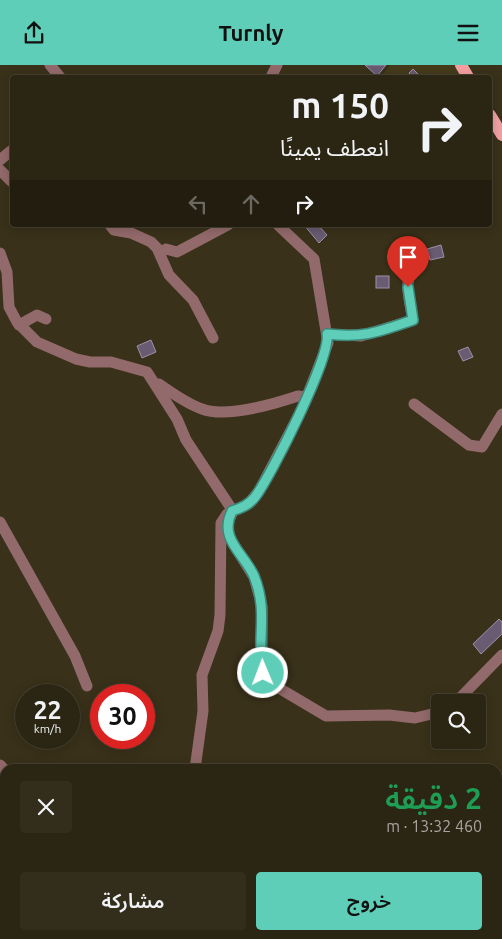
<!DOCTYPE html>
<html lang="ar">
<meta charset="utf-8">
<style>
body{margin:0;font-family:Ubuntu,"Noto Sans Arabic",sans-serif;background:#332d1c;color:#f1f3f6;direction:rtl;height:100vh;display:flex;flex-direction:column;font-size:19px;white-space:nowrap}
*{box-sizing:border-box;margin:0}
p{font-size:16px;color:#a6a5a0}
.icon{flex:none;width:28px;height:28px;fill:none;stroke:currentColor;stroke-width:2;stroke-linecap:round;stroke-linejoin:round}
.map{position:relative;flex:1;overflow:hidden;direction:ltr}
.sheet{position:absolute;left:0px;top:699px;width:502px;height:176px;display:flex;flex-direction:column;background:#2b2513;border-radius:15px 15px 0 0;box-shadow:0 2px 12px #0003,0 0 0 1px #474233;direction:rtl}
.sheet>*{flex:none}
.guide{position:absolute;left:10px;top:10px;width:482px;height:152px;border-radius:5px;box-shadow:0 2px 12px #0003,0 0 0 1px #474233;direction:rtl;background:#2b2513;color:#f1f3f6;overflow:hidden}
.controls{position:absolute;left:431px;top:629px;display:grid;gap:10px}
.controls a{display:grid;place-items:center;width:55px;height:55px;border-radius:5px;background:#2b2513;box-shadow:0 2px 12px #0003,0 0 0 1px #474233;font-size:25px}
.speed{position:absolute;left:15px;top:619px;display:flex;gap:10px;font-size:25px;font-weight:700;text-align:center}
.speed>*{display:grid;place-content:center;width:65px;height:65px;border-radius:50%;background:#2b2513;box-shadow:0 2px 12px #0003,0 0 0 1px #474233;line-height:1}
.speed small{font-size:12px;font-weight:400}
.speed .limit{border:8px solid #d22;background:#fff;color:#111}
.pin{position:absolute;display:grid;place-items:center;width:42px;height:42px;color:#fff;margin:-51px -21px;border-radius:50% 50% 50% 0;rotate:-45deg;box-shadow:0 0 5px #0007}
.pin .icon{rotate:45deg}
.me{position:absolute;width:55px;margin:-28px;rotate:359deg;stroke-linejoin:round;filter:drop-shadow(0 0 4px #0008)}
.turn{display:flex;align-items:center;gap:18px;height:105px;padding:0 20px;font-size:22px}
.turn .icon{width:65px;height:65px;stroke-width:2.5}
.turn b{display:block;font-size:35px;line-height:42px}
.lanes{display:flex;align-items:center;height:48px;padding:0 20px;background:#0003;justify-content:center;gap:25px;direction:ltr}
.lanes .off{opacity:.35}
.round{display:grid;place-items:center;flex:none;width:52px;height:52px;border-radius:5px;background:#332d1c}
.summary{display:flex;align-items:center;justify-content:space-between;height:85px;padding:0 20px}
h1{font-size:30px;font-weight:600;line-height:38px;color:#1e9e55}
.button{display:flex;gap:10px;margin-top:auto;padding:10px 20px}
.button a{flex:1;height:58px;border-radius:5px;background:#5eceb8;color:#111;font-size:20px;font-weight:600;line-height:58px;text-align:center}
.button a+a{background:#332d1c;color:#f1f3f6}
header{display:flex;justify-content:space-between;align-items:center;height:65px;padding:0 20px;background:#5eceb8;color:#111;font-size:22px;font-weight:600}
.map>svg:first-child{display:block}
.built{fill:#453b1b}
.building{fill:#685b72;stroke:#9f91aa}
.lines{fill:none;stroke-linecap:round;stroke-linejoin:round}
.minor{stroke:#936a6b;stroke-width:11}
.major{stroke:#f3a0a3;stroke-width:12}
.route-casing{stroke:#3d8678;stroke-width:12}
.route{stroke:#5eceb8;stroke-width:9}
</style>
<header><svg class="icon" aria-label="menu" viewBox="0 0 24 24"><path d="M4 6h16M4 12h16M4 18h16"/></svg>Turnly<svg class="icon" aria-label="share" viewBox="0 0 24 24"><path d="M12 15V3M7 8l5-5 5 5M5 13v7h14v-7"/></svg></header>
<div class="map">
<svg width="502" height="874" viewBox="0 0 502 874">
<rect width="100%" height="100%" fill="#393119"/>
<path class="built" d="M390,0H457L463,12H383L382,11Z"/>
<g class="building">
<path d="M365,0H386L377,11Z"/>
<path d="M413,4L421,12H413L409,8Z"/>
<path d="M304,160H318L327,170L319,178Z"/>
<path d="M441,180L444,192L430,195L427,184Z"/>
<rect x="376" y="211" width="13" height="12"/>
<path d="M151,275L156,287L142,293L137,281Z"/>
<path d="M468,282L473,292L463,296L458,286Z"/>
<path d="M499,554L502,557V569L481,589L473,579Z"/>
</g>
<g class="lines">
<g class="minor">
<path d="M50,0L60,12"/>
<path d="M271,12L277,0"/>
<path d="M0,95L12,85"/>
<path d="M0,105L11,116"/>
<path d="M110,160L114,165L131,168L151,177L157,183L169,210L193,235L213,273"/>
<path d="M0,188L7,207L9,242L17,257L37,277L76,294L90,297H111L147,307L177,354L186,375L233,446L228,458L229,472L254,512L262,541V603L267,616L326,651L389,650L415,653L440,647"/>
<path d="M160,188L166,184L177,187L228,160"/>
<path d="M19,260L37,250L46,254"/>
<path d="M327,269L361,271L413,255C410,237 400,209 420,197"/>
<path d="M159,319C172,328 187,339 202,344C226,353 274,339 298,331L307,332"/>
<path d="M414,339L469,380L482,382L502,349"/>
<path d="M0,457L75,591L87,621"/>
<path d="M455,638L502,590"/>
<path d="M0,700L5,705"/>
<path d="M195,704L203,646L202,610L218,566L220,550L221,458L227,449L248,439L259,426L302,344L328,278L314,194L278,160"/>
</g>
<g class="major">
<path d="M461,0L468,12"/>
<path d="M490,50L502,70"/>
</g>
</g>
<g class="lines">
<defs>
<path id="route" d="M263,608C256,574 269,548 254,511C244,488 218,474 232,446C241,443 249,440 255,432C271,411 332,290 327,269C365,273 378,267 413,255L408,222"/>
</defs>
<use href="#route" class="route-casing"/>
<use href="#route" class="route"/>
</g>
</svg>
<div class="controls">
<a><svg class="icon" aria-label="search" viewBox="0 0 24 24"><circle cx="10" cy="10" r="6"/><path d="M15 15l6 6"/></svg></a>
</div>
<div class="speed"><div>22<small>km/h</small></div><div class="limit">30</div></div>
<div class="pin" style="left:408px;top:222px;background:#d93025"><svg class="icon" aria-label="arrive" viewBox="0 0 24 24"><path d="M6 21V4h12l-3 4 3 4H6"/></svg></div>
<svg class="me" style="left:263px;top:608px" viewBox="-20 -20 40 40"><circle r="17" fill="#5eceb8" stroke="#fff" stroke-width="3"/><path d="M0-11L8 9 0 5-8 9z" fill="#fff"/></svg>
<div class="guide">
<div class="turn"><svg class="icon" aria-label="right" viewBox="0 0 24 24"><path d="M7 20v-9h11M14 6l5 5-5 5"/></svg><div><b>150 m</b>انعطف يمينًا</div></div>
<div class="lanes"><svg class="icon off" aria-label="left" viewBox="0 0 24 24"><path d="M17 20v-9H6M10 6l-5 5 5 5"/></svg><svg class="icon off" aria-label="ahead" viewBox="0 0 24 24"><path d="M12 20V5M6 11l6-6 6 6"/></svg><svg class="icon" aria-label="right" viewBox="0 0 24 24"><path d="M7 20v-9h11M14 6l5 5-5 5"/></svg></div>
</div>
<section class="sheet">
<div class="summary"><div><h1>2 دقيقة</h1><p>460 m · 13:32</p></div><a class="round"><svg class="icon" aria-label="close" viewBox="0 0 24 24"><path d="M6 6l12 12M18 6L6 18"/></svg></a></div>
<div class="button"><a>خروج</a><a>مشاركة</a></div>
</section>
</div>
